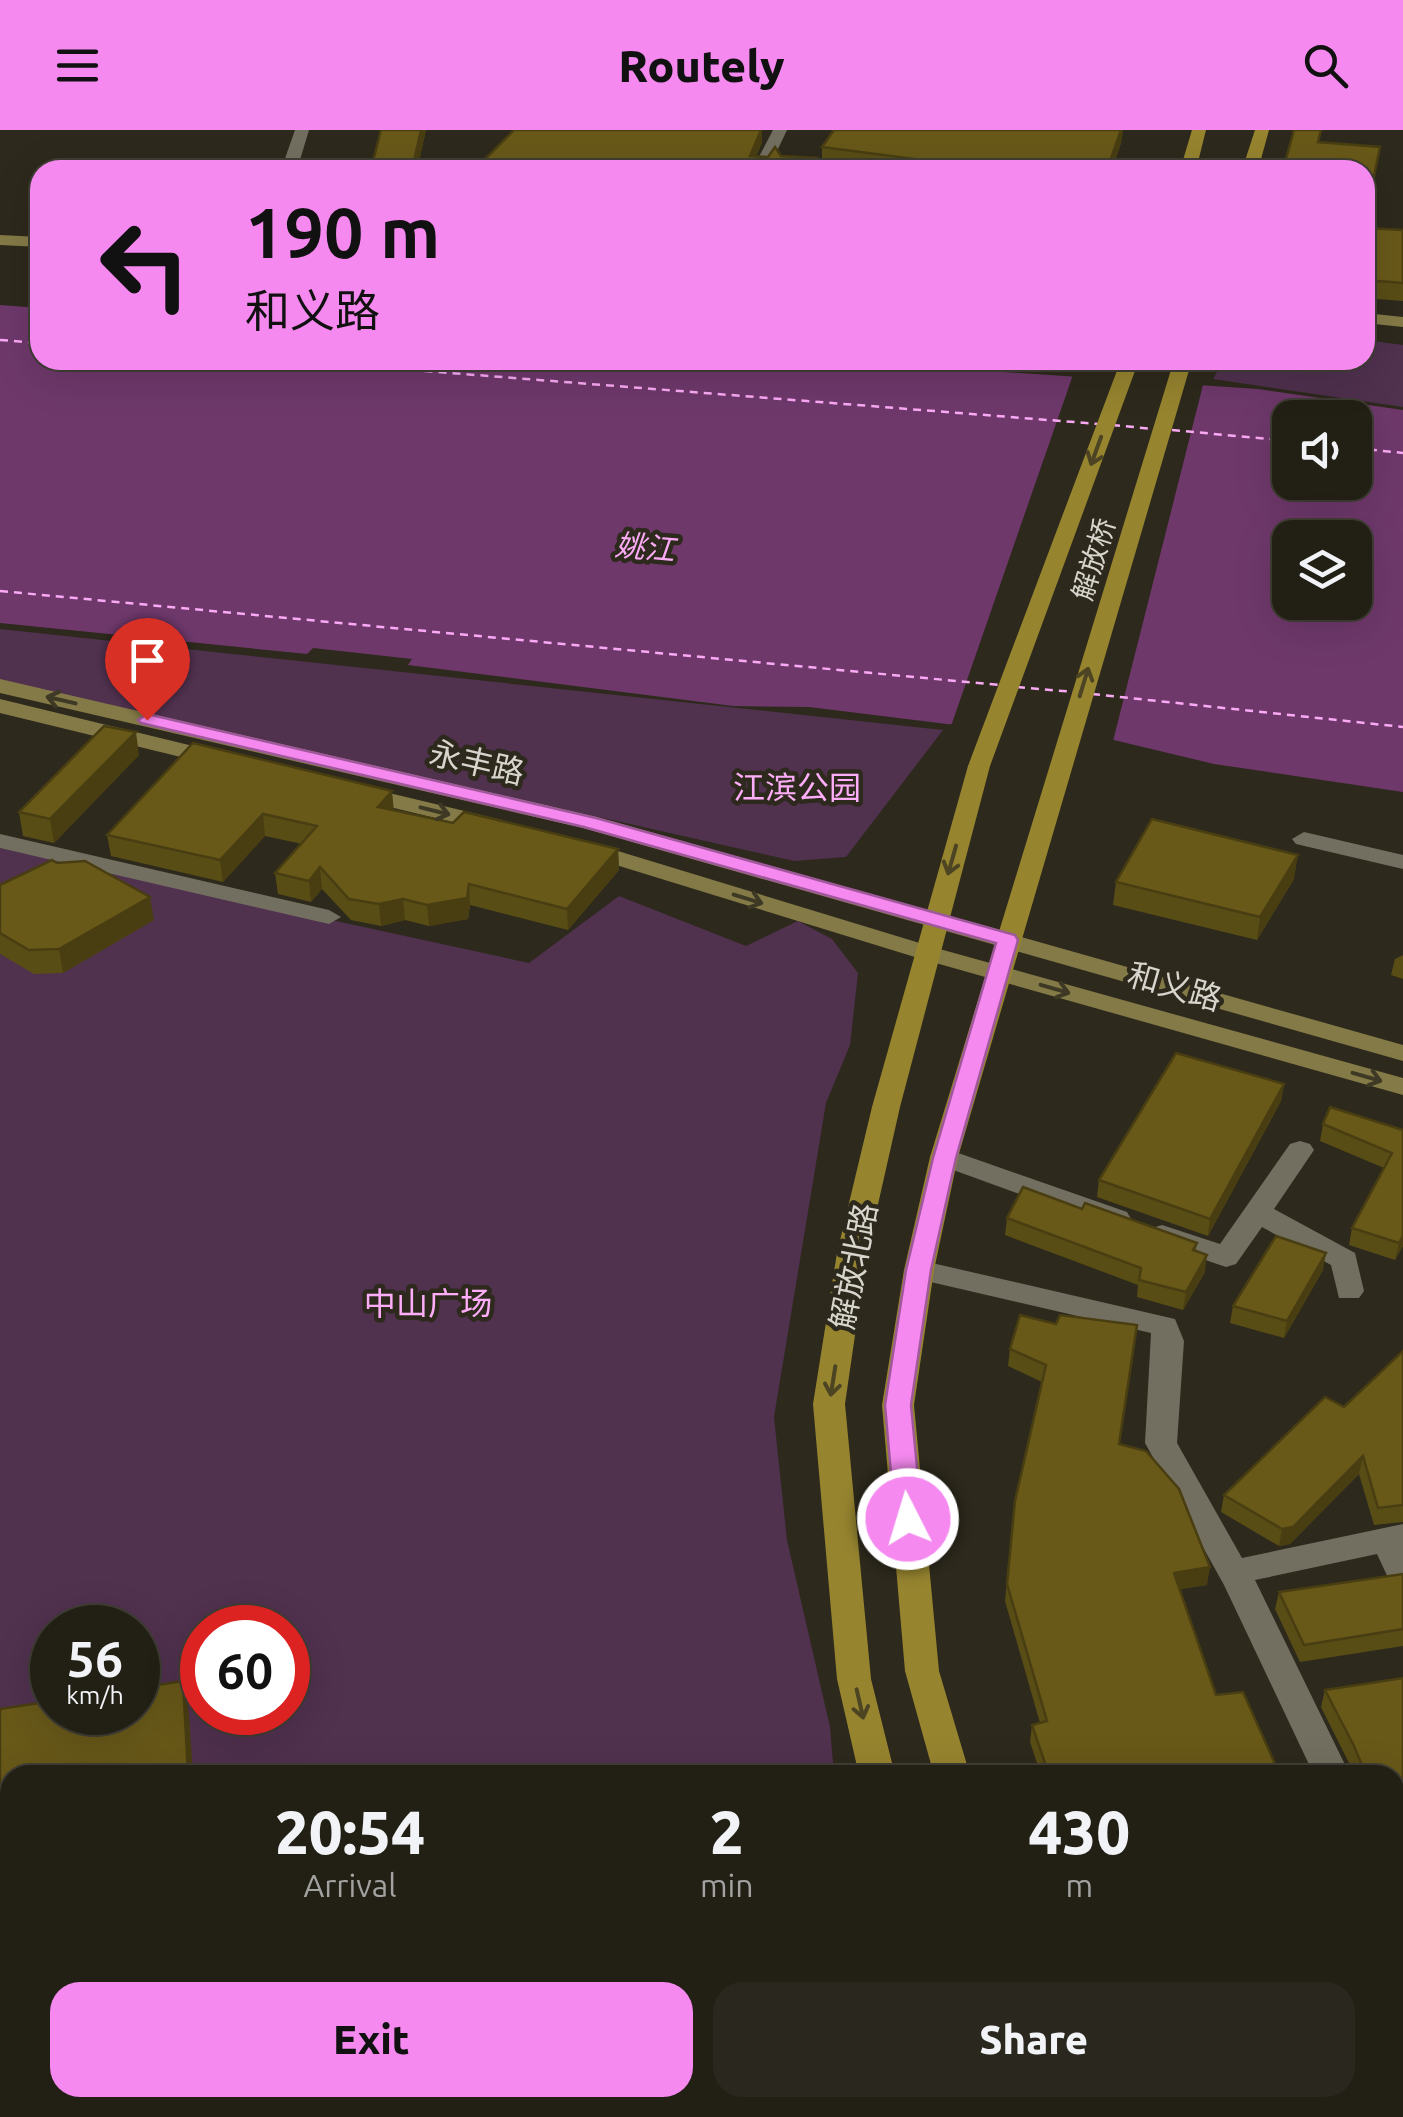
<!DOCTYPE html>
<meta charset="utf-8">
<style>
body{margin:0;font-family:Ubuntu,"Noto Sans SC",sans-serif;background:#2a271e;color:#f1f3f6;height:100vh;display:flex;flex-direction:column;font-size:38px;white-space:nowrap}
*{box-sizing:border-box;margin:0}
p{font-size:32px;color:#a2a2a0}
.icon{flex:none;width:55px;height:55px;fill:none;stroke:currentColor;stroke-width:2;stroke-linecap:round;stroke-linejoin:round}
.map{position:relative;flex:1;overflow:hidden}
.panel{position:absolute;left:0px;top:1635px;width:1405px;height:352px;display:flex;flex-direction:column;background:#221f15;border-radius:30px 30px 0 0;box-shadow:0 10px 40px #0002,0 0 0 2px #3f3d34}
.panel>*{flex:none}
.hud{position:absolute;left:30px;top:30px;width:1345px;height:210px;border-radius:30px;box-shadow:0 10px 40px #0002,0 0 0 2px #3f3d34;background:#f589ef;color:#111;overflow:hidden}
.tools{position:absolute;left:1272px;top:270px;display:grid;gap:20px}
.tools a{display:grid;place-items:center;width:100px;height:100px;border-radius:20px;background:#221f15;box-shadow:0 10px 40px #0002,0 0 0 2px #3f3d34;font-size:50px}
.speed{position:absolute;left:30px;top:1475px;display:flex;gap:20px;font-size:50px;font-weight:700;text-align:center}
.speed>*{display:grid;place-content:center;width:130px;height:130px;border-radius:50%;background:#221f15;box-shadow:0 10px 40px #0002,0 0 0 2px #3f3d34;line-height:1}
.speed small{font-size:25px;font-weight:400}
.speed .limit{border:15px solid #d22;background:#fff;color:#111}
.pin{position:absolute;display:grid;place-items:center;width:85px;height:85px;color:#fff;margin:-102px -42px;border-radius:50% 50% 50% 0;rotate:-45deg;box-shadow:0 0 10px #0007}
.pin .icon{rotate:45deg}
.me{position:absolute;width:110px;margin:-55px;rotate:355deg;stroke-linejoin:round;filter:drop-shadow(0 0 8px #0008)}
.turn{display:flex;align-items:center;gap:35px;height:210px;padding:0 50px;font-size:45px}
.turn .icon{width:130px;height:130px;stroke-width:2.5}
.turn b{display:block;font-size:70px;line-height:85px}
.eta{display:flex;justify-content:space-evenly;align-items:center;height:170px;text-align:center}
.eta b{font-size:60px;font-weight:800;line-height:70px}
.cta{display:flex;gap:20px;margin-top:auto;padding:20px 50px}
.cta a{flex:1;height:115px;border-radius:30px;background:#f589ef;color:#111;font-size:40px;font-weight:800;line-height:115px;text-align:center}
.cta a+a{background:#2a271e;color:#f1f3f6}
header{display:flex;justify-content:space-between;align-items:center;height:130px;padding:0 50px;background:#f589ef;color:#111;font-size:45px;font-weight:800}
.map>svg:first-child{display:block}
.green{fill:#50314e;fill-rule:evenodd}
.water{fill:#6e386b;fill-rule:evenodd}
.pier{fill:#2d291c}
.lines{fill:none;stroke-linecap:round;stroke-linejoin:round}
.ferry{stroke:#faa9f4;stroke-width:2.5;stroke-dasharray:8 6;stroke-linecap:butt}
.minor{fill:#736f60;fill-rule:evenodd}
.tertiary{fill:#736f60;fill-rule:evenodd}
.secondary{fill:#847a47;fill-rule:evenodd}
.primary{fill:#96842f;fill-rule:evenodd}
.wall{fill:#594d16}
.shaded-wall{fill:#493e12}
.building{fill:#685919;stroke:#493e12;stroke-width:2.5}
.oneway{stroke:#4c4422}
.oneway2{stroke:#3e3925}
.route{fill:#f589ef;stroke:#9f599b;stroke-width:2.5}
.labels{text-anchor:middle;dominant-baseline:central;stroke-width:9;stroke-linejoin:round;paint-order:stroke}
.far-street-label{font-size:28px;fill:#d7d5cd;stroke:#2d291c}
.far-water-label{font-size:30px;font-style:italic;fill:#faa9f4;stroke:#2d291c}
.street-label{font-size:32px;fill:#d7d5cd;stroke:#2d291c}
.park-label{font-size:32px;fill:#feadf8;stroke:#2d291c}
</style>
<header><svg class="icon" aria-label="menu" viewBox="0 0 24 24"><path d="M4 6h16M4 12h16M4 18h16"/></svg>Routely<svg class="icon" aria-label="search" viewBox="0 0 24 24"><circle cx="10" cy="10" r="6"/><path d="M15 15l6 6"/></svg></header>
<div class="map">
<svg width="1403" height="1987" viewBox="0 0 1403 1987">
<rect width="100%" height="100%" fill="#2d291c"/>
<g class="green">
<path d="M1365,210L1403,215V277L1213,249L1224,230H1365Z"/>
<path d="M0,499L943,600L846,727L794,731L0,552Z"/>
<path d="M0,718L529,833L619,766L746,816L798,791L832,809L858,843L850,915L826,973L774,1287L787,1410L830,1597L834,1645H10V1978H322L323,1987H0ZM52,1498H138V1582H52ZM202,1498H288V1582H202Z"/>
</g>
<path class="water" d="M0,175L40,178V230H824L1258,259L1403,280V662L1214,634L1072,600L947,594L809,577L733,576L408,535L412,529L313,518L307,524L0,493ZM1290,288H1355V352H1290ZM1290,408H1355V472H1290Z"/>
<path class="pier" d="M1074,242L1204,251L1112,615L1071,605L950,599Z"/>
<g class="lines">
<g class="ferry">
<path d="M0,210L40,213"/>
<path d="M285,230L1099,294"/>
<path d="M1112,295L1154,299"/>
<path d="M1172,300L1290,311"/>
<path d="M1355,318L1403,323"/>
<path d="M0,461L999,555"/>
<path d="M1017,557L1074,562"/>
<path d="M1092,564L1403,597"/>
</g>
<g class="minor">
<path d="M1304,702L1403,725V739L1296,714L1292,709Z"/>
<path d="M0,704L329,780L341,787L329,794L0,718Z"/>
<path d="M1300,1011L1310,1014L1314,1020L1274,1079L1355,1123L1364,1161L1359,1168H1339L1331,1135L1262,1097L1236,1134L1226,1137L1152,1112L1148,1105L1152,1098L1162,1095L1220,1114L1290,1014Z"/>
<path d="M944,1018L1127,1082L1131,1089L1127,1096H1107L934,1033L930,1027L934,1021Z"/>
<path d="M919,1130L1175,1189L1184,1211L1177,1313L1242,1428L1403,1394V1458L1391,1454L1377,1424L1255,1450L1350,1645H1314L1224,1455L1145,1313L1151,1203L909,1147L904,1140L909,1133Z"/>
<path d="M331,1978H411L407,1987H328Z"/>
</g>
<g class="tertiary">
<path d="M295,0H309L297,40H281Z"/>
<path d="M773,0H787L768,40H752Z"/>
<path d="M1403,1739V1771L1395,1772V1740Z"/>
</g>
<g class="secondary">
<path d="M0,105L40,107V117L0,115Z"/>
<path d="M1365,183L1403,187V197L1365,193Z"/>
<path d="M0,549L597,687L1403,915V931L583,698L0,563Z"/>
<path d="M0,569L230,625L233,630L222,637L0,583Z"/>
<path d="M356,655L502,690L506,695L494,702L348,667L344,662L348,657Z"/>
<path d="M585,711L936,818L1403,948V965L918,828L577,723L573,718L577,713Z"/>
</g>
<g class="primary">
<path d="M1192,0H1206L1196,40H1180Z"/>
<path d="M1255,0H1269L1258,40H1242Z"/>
<path d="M1121,230H1139L990,636L900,977L867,1123L845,1274L871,1549L895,1645H859L837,1549L813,1274L837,1123L872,977L968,636Z"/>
<path d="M1174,230H1192L958,1027L934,1140L914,1275L939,1541L970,1645H934L905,1541L882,1275L904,1140L930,1027Z"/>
<path d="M968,1978H1009L1013,1987H972Z"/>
<path d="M1062,1978H1104L1108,1987H1066Z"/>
</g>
</g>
<g class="wall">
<path d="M426,0L417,40H372V35Z"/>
<path d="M834,0H1123L1121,13L1112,40H856L822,35V17Z"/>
<path d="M762,13L756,26H781L817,40H474Z"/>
<path d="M1365,98L1403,100V171L1365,168Z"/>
<path d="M193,613L394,681L453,693L618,719L619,740L568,800L470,775L468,789L429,796L405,790L381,796L351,790L322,759L311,772L278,764L275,743L302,714L265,706L223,752L111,726L107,705Z"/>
<path d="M139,625L54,713L23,706L19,682Z"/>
<path d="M1294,749L1257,810L1113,775L1116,752Z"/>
<path d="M0,755L154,790L63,843L34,844L0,824Z"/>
<path d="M1403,825V849L1391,845L1395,829Z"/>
<path d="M1284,954L1281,971L1208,1106L1097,1067L1099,1050Z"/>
<path d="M1323,994L1403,1000V1116L1395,1130L1349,1115L1352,1098L1384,1038L1320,1011Z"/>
<path d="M1082,1079L1197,1113L1196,1121L1205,1142L1183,1180L1137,1167L1138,1155L1005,1105L1007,1088Z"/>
<path d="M1323,1140L1284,1208L1230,1193L1233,1176Z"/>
<path d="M1020,1185L1119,1314L1207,1455L1179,1459L1216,1565L1280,1645H1041L1030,1612L1032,1595L1040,1593L1005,1471L1015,1371L1042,1252L1008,1236L1010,1219Z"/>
<path d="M1403,1221V1392L1374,1395L1359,1344L1290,1414L1279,1416L1221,1382L1224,1365L1344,1277Z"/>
<path d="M1403,1444V1516L1300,1532L1275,1479L1279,1462Z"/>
<path d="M1403,1548V1737L1395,1738V1645H1355L1321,1577L1325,1560Z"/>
<path d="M0,1579L189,1584L10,1645V1745L0,1747Z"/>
</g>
<g class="shaded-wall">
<path d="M421,0H426L417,40H414Z"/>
<path d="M761,0H762V13L751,40L750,26Z"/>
<path d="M1121,0H1123L1121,13L1112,40H1107Z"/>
<path d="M136,602L139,625L54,713L50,689Z"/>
<path d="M392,661L394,682L378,677Z"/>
<path d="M263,684L265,706L223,752L220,730Z"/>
<path d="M618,719L619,740L568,800L567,779Z"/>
<path d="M1298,725L1294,749L1257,810L1260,787Z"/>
<path d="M320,737L322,759L311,772L309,751Z"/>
<path d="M469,754L470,775L468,789L429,796L427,775Z"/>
<path d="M150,767L154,790L63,843L59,819Z"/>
<path d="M403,769L405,790L381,796L379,774Z"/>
<path d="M1284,954L1281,971L1208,1106L1210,1089Z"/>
<path d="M1403,1106V1116L1395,1130L1399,1113Z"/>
<path d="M1326,1123L1323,1140L1284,1208L1287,1191Z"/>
<path d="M1207,1125L1205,1142L1183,1180L1186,1162Z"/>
<path d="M1363,1326L1359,1344L1290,1414L1279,1416L1282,1399Z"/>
<path d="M1210,1437L1207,1455L1171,1461L1174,1443Z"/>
<path d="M183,1551L189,1584L193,1645H188Z"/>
</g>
<g class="building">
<path d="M381,0H421L413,35H372Z"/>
<path d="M514,0H761L750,26L768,27L775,17L781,26L817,28L812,40H591L535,36L532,40H474Z"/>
<path d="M834,0H1121L1107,40H916L922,30L822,17Z"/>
<path d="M1294,0H1321L1318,12L1380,17L1365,90V40H1283Z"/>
<path d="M1365,98L1403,100V153L1365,150Z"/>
<path d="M104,596L136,602L50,689L19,682Z"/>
<path d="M193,613L392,661L378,677L453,693L464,682L618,719L567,779L469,754L467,768L427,775L403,769L379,774L349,769L320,737L309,751L275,743L317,696L263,684L220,730L107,705Z"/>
<path d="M1152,689L1298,725L1260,787L1116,752Z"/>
<path d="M52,730L57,733L85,731L150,767L59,819L29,820L0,803V755Z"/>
<path d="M1176,923L1284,954L1210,1089L1099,1050Z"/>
<path d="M1330,977L1403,1000V1106L1399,1113L1352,1098L1392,1023L1323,994Z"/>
<path d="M1023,1057L1082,1079L1085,1073L1197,1113L1193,1120L1207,1125L1186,1162L1139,1150L1141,1138L1007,1088Z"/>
<path d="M1276,1106L1326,1123L1287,1191L1233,1176Z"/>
<path d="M1020,1185L1056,1194L1060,1185L1137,1195L1119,1314L1146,1321L1179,1359L1210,1437L1174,1443L1216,1565L1243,1562L1280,1645H1049L1032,1595L1047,1591L1007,1454L1015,1371L1046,1235L1010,1219Z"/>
<path d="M1403,1221V1375L1378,1378L1363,1326L1293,1397L1282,1399L1224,1365L1325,1267L1344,1277Z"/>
<path d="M1403,1444V1499L1304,1515L1279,1462Z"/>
<path d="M1403,1548V1720L1397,1721L1395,1717V1645H1366L1354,1616L1325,1560Z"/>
<path d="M183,1551L188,1645H10V1710L0,1712V1579L52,1571V1582H138V1558Z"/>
<path d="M657,1978H894L899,1987H635Z"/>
</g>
<defs><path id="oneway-shaft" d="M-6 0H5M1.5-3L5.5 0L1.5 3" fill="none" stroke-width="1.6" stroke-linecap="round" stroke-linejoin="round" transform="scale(2.5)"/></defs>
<g class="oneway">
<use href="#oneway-shaft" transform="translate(1096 321) rotate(110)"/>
<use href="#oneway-shaft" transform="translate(1084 552) rotate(-73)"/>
<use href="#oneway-shaft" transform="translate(952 730) rotate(106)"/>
<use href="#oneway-shaft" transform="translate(833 1251) rotate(99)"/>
<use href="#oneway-shaft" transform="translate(860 1574) rotate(77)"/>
</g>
<g class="oneway2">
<use href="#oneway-shaft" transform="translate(61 570) rotate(-167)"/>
<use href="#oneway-shaft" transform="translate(435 681) rotate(14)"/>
<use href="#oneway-shaft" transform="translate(748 769) rotate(17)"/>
<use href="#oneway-shaft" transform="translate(1055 859) rotate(16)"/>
<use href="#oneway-shaft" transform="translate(1367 947) rotate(16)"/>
</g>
<path class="route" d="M147,584L596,688L1015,805L1018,810L956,1028L931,1140L911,1275L922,1389L918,1396H899L895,1389L885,1275L906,1140L933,1028L996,813L584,697L141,593L138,590Z"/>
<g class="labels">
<g class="far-street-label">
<text transform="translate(1093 429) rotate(-73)">解放桥</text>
</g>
<g class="far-water-label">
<text transform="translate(645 417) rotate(5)">姚江</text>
</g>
<g class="street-label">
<text transform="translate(477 632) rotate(13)">永丰路</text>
<text transform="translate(1175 856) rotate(16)">和义路</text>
<text transform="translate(853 1136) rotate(-79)">解放北路</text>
</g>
<g class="park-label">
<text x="797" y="657">江滨公园</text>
<text x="428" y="1173">中山广场</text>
</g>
</g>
</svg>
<div class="tools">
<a><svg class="icon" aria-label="sound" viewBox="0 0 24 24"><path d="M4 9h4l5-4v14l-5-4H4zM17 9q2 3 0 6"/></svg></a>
<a><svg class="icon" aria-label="layers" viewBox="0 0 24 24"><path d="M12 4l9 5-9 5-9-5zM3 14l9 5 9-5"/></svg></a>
</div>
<div class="speed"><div>56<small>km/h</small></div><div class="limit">60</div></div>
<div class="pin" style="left:147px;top:590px;background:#d93025"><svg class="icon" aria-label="arrive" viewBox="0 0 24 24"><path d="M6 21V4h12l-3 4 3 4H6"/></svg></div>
<svg class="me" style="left:908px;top:1389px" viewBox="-20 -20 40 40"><circle r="17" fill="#f589ef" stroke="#fff" stroke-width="3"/><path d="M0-11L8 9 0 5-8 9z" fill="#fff"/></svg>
<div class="hud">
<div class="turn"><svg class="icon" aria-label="left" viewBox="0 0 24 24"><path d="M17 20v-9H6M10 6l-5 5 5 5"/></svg><div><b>190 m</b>和义路</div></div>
</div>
<section class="panel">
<div class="eta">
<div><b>20:54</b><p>Arrival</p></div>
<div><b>2</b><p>min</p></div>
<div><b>430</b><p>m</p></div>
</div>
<div class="cta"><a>Exit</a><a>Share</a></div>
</section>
</div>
